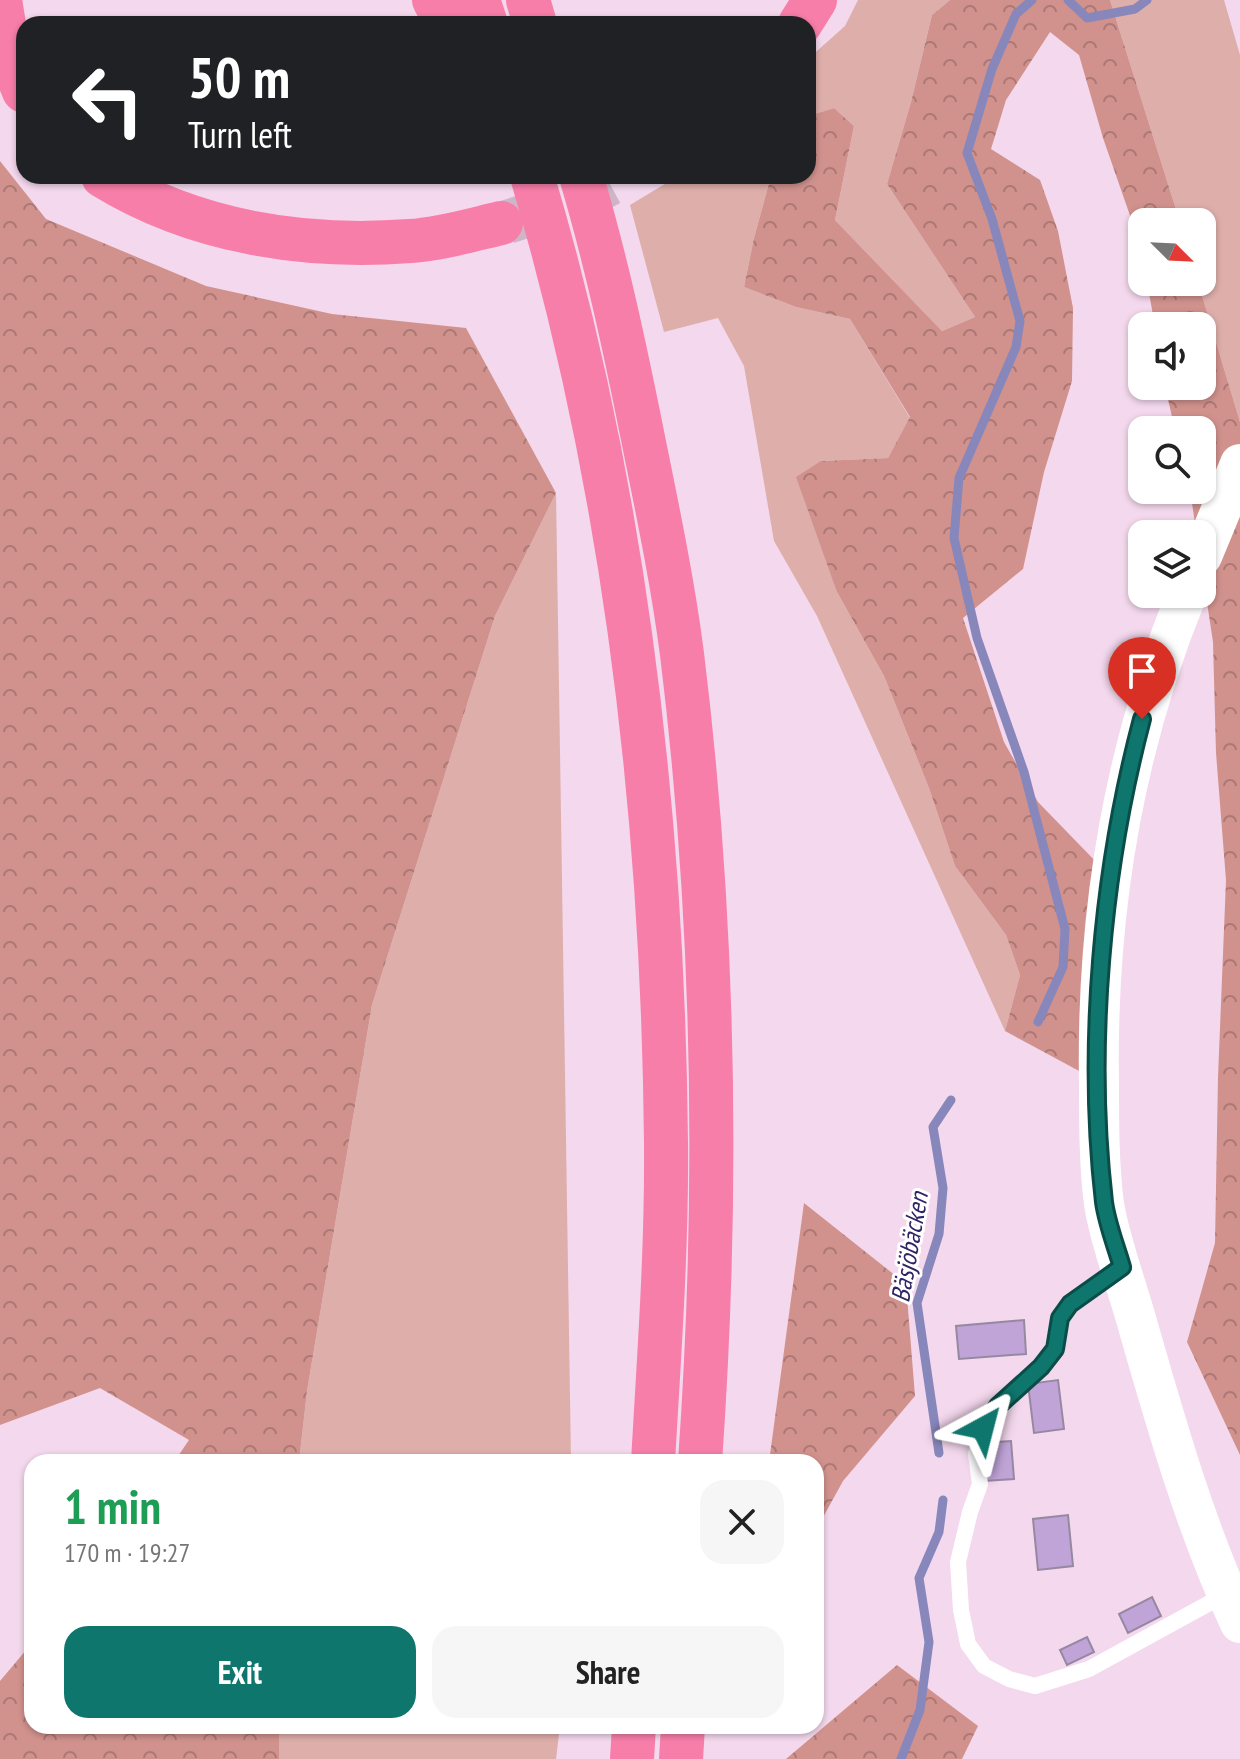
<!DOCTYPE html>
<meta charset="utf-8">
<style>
body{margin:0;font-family:"PT Sans Narrow",sans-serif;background:#f6f6f6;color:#222;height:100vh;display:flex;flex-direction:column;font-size:30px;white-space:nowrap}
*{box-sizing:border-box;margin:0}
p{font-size:26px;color:#767676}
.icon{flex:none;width:44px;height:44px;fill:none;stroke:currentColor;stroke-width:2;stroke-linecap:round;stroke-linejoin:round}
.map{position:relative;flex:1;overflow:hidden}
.drawer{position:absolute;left:24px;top:1454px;width:800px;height:280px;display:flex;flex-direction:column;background:#fff;border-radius:24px;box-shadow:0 2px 6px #0004}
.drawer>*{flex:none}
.banner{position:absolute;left:16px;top:16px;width:800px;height:168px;border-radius:24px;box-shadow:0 2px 6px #0004;background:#202124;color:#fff;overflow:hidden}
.needle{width:52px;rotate:114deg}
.fabs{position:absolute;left:1128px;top:208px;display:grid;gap:16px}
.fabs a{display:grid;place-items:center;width:88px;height:88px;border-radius:16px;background:#fff;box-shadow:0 2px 6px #0004;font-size:40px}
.pin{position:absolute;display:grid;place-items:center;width:68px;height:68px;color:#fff;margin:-82px -34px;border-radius:50% 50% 50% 0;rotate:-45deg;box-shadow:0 0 8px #0007}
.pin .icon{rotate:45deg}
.me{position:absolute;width:88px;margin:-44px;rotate:38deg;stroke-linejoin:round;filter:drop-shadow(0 0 6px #0008)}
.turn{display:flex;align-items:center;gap:28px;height:168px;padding:0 40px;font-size:36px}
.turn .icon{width:104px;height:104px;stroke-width:2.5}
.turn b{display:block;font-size:56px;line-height:68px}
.round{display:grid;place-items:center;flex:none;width:84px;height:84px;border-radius:24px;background:#f6f6f6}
.summary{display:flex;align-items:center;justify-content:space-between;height:136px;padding:0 40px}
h1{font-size:48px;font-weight:700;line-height:60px;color:#1e9e55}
.button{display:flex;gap:16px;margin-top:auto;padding:16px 40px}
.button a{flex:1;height:92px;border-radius:24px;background:#0f766e;color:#fff;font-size:32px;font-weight:700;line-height:92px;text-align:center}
.button a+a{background:#f6f6f6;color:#222}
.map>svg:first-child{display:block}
.grass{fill:#deaeaa}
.forest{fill:url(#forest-crowns)}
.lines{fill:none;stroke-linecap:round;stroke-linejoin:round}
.stream{stroke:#8887bc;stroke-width:9}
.building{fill:#c0a4d7;stroke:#9688a2;stroke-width:2}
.motorway-tunnel{stroke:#ceb6c8;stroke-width:44;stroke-dasharray:44 22;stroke-linecap:butt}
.service{stroke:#fff;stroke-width:16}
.tertiary{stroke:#fff;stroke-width:40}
.motorway{stroke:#f77ea9;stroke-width:44}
.route-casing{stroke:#0a4d48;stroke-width:20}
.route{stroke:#0f766e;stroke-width:14}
.labels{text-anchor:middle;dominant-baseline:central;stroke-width:6;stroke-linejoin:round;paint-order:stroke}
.water-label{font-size:26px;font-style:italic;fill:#2e2565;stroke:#fff}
</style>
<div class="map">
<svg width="1240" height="1759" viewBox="0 0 1240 1759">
<defs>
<pattern id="forest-crowns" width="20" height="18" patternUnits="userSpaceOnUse" patternTransform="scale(2)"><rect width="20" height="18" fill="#d1928d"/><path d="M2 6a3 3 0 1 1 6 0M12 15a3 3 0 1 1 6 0" fill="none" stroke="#ab7874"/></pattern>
</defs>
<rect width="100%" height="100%" fill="#f4d8ed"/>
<g class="grass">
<path d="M858,0H950L932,15L911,102L887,184L975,317L942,331L835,220L854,126L834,108L808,116V59L845,26Z"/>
<path d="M1110,0H1224L1240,55V422L1198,282H1202V222H1180Z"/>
<path d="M678,176H771L754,238L744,287L796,307L850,319L910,418L888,458L821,461L837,592L884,676L929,788L955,866L1006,935L1020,975L1005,1031L817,616L774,541L744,366L718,318L664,332L630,205Z"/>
<path d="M556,493L571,1462H299L307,1391L372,1005L495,616Z"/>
<path d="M279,1726H560L556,1759H279Z"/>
</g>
<g class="forest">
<path d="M950,0H1110L1180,222H1142V250L1103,138L1079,55L1050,32L1006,100L991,149L1040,180L1058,231L1073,308L1072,381L1044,472L1023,569L963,618L1004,742L1038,802L1102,868L1094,1079L1005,1031L1020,975L1006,935L955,866L929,788L884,676L837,592L796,477L821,461L888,458L910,417L850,319L796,307L744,287L754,238L771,176H808V116L834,108L854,126L835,220L942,331L975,317L887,184L911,102L932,15Z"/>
<path d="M0,161L46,219L206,286L332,314L466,328L556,493L495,616L372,1005L307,1391L299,1462H174L189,1440L100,1388L0,1425Z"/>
<path d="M1147,282H1198L1240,422V1455L1187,1342L1215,1243L1218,1077L1226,880L1216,753L1213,642L1190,490H1202V430H1175L1165,386H1202V326H1155Z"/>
<path d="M804,1203L906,1284L915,1396L843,1481L816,1530V1462H769Z"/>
<path d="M32,1643V1726H279V1759H0V1681Z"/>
<path d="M897,1665L978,1726L962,1759H786Z"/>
</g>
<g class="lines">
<g class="stream">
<path d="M1032,0L1016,14L992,69L967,153L992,219L1020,321L1016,347L959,478L954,538L977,638L1024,772L1065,929L1063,967L1038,1022"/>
<path d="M1068,0L1087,18L1135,9L1147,0"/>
<path d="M939,1453L917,1303L939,1234L943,1188L933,1127L951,1100"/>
<path d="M901,1759L920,1710L929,1642L919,1578L939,1532L943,1500"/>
</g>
</g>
<g class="building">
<path d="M1024,1320L1026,1354L959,1359L956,1326Z"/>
<path d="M1058,1380L1064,1429L1034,1433L1028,1384Z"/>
<path d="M1011,1441L1014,1479L984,1481L982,1443Z"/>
<path d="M1068,1515L1073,1566L1038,1570L1033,1519Z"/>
<path d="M1152,1597L1161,1616L1128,1633L1119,1614Z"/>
<path d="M1087,1637L1094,1652L1067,1665L1060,1650Z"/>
</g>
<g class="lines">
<path class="motorway-tunnel" d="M507,222L587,196L624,176"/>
<path class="service" d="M1121,1268L1070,1304L1060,1318L1055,1349L1041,1367L998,1406L983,1428L976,1454L980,1484L970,1512L958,1562L961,1610L968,1644L984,1666L1009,1679L1035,1686L1089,1669L1226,1594"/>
<g class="tertiary">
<path d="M1202,556L1240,464"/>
<path d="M1187,594C1122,752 1096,914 1099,1084C1099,1123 1099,1165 1104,1204C1110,1242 1128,1289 1138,1326C1167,1427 1196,1529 1240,1623"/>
</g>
<g class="motorway">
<path d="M0,0L9,55L24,91"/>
<path d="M434,0L447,24"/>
<path d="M478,0L486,24"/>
<path d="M528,0L535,24"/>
<path d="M800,24L815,0"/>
<path d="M103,176C194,232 304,249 410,241C441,239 471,230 501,223"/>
<path d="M532,176C625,488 663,817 666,1143C667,1249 659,1356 653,1462"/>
<path d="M581,176C607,263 626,353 644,443C658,512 673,584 682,654C715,922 719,1193 700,1462"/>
<path d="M632,1759L634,1726"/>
<path d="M681,1759L683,1726"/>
</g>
</g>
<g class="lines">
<defs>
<path id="route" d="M983,1428L998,1406L1041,1367L1055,1349L1060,1318L1070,1304L1122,1267C1116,1246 1107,1224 1104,1202C1086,1046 1102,870 1142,719"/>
</defs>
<use href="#route" class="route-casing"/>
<use href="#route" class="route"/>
</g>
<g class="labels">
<g class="water-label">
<text transform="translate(909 1247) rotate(-80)">Bäsjöbäcken</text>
</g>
</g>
</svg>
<div class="fabs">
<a><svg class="needle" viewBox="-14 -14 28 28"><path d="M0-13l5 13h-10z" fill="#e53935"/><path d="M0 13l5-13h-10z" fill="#767676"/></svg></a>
<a><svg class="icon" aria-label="sound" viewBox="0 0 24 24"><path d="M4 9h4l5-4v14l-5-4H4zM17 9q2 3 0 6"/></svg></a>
<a><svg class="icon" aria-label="search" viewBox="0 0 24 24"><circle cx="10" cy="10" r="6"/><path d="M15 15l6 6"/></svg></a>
<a><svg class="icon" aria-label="layers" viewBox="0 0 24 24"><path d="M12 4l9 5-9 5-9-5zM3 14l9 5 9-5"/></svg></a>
</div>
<div class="pin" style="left:1142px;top:719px;background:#d93025"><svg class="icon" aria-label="arrive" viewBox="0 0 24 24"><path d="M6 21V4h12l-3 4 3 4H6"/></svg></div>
<svg class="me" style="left:983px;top:1428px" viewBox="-20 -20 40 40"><path d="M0-17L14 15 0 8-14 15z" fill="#0f766e" stroke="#fff" stroke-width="4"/></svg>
<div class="banner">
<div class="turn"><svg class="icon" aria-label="left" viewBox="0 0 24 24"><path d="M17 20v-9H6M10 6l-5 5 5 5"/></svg><div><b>50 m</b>Turn left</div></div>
</div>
<section class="drawer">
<div class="summary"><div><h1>1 min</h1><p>170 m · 19:27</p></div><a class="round"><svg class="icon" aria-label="close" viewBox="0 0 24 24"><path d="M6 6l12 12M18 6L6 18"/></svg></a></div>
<div class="button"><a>Exit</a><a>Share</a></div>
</section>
</div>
